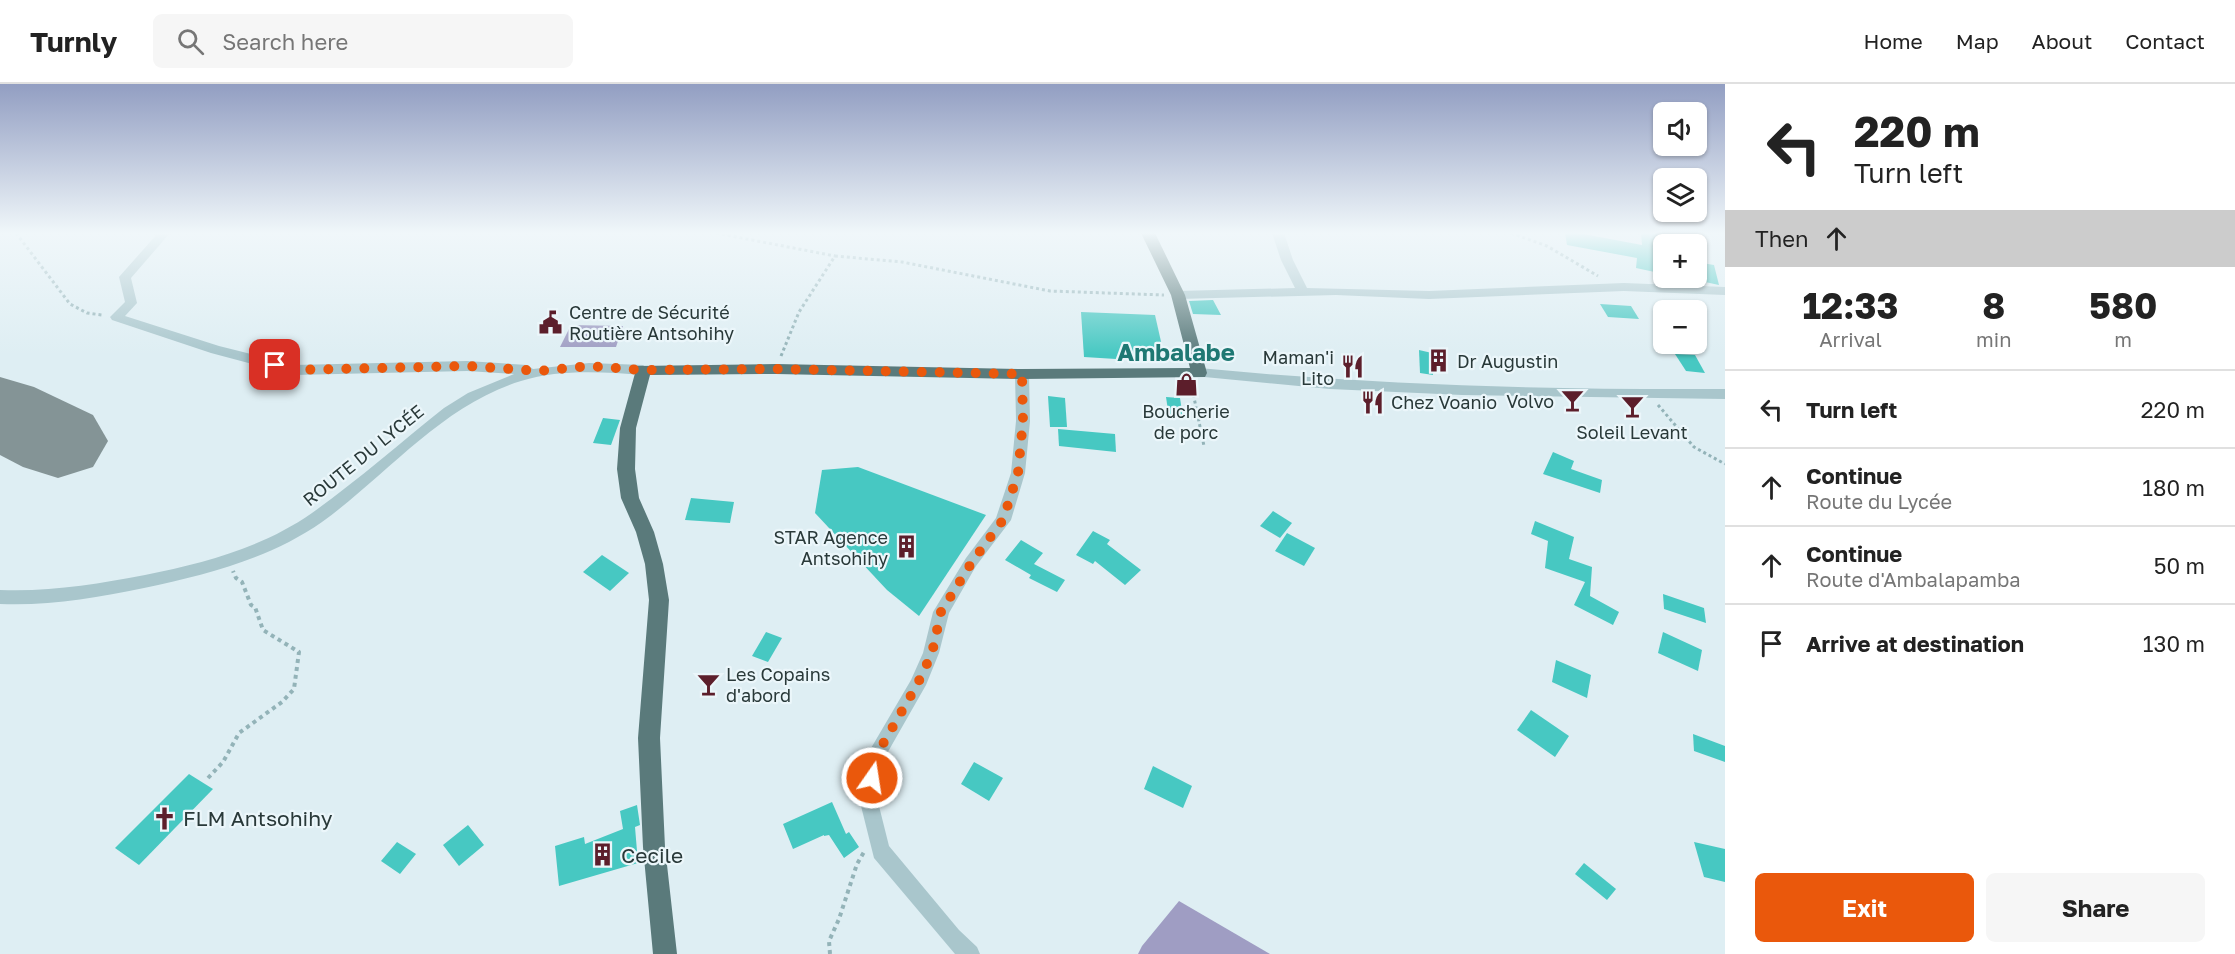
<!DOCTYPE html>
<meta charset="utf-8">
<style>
body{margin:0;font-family:"Golos Text",sans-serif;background:#f6f6f6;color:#222;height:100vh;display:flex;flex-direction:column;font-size:22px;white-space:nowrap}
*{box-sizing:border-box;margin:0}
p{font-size:20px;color:#767676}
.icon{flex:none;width:33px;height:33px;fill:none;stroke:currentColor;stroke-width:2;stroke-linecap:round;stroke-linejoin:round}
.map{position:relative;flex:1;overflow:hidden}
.panel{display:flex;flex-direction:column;background:#fff;width:510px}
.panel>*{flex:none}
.guide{background:#fff;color:#222;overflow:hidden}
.tools{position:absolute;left:1653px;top:18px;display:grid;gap:12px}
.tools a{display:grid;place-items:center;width:54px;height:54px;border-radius:9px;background:#fff;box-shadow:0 2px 4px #0004;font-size:30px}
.pin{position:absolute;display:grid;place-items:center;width:51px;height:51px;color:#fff;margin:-26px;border-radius:12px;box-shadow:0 3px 9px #0006}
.me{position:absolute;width:66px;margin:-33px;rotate:13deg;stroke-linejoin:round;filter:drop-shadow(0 0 4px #0008)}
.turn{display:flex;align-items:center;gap:21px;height:126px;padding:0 30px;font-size:27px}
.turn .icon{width:78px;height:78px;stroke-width:2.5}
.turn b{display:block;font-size:42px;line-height:51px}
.then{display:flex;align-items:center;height:57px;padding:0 30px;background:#0003;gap:12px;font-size:22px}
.eta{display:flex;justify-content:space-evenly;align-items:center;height:102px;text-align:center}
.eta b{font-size:36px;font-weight:700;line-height:42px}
.cta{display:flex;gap:12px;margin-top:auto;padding:12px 30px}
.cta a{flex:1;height:69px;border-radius:9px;background:#ea580c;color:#fff;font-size:24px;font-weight:700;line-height:69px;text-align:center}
.cta a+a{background:#f6f6f6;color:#222}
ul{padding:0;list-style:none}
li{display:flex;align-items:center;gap:18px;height:78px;padding:0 30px;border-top:2px solid #e0e0e0}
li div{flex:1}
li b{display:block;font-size:22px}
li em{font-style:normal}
header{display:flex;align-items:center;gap:36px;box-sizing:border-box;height:84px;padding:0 30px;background:#fff;border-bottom:2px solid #e0e0e0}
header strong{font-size:28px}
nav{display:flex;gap:33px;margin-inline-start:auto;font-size:21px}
.search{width:420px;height:54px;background:#f6f6f6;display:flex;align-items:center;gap:15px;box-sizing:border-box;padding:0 21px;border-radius:9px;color:#767676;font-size:22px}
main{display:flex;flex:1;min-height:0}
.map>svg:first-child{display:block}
.green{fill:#9f9dc3}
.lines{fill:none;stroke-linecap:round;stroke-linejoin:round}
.runway{fill:#849496;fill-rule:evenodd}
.building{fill:#47c8c2}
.path-far1{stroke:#93b3b8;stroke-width:3;stroke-dasharray:3 3;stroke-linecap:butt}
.path{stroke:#93b3b8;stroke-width:4;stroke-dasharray:4 4;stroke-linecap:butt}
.minor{fill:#a9c6cc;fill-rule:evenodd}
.major{fill:#5a7a7b;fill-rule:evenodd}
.route{stroke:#ea580c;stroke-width:10;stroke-dasharray:0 18}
.labels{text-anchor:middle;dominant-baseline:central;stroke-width:4.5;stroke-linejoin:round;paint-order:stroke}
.poi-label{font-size:18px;fill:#293939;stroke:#ebf6fa;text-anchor:start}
.street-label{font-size:18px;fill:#293939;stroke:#ebf6fa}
.near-poi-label{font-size:21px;fill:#293939;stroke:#ebf6fa;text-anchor:start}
.district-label{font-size:24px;font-weight:bold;fill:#1e7873;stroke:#ebf6fa}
</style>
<header>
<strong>Turnly</strong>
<div class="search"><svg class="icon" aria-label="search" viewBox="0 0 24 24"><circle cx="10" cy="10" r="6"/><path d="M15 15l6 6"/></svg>Search here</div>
<nav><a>Home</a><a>Map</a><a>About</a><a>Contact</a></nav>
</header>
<main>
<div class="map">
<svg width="1725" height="870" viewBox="0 0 1725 870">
<rect width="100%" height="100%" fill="#deeef3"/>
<g class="green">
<path d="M571,241L623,242L616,263H560Z"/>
<path d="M1179,817L1270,870H1138L1142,862Z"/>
</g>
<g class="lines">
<path class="runway" d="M0,293L34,303L93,331L108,357L93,383L58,394L23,383L0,371Z"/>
</g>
<g class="building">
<path d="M1565,149H1578L1642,161L1641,149H1662L1664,190L1636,184L1637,174L1567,161Z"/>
<path d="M1696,178L1714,181L1719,201L1696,196Z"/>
<path d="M1213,216L1221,231L1193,230L1189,217Z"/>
<path d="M1600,220L1631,222L1639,235L1608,233Z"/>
<path d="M1081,228L1155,231L1162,262L1148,277L1084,273Z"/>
<path d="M1419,266L1432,269L1433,291L1420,289Z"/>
<path d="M1675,270L1695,271L1705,289L1686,287Z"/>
<path d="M1048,312L1065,314L1067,343H1050Z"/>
<path d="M1166,313L1180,314L1183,334L1169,333Z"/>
<path d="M603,334L620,336L611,361L593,359Z"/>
<path d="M1058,345L1115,350L1116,368L1059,362Z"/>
<path d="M1553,368L1574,377L1571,385L1602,396L1600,409L1543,390Z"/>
<path d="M858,383L986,431L919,532L887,506L815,429L822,386Z"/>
<path d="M691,414L734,418L730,439L685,436Z"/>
<path d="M1273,427L1292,439L1280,454L1260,442Z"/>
<path d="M1535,437L1574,453L1569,475L1592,483L1590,512L1619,528L1613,541L1574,521L1585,498L1545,484L1548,457L1531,450Z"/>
<path d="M1093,447L1110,456L1107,460L1141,486L1125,501L1095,477L1093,480L1076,471Z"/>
<path d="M1287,449L1315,464L1304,482L1275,467Z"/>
<path d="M1021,456L1043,469L1034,480L1065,496L1057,508L1029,494L1031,491L1005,476Z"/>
<path d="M602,471L629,489L610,507L583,488Z"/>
<path d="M1663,510L1704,524L1706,539L1664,525Z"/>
<path d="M766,548L782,554L768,578L752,572Z"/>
<path d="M1663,548L1702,566L1698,587L1658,569Z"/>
<path d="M1556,576L1591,591L1587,614L1552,598Z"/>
<path d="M1531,626L1569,652L1555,673L1517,646Z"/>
<path d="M1693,650L1725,662V678L1694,667Z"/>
<path d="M974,678L1003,694L989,717L961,700Z"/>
<path d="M1153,682L1192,702L1183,724L1144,705Z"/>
<path d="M189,690L213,705L139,781L115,764Z"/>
<path d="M832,718L846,750L849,748L859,763L844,774L829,751L824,752V751L793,765L783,740Z"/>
<path d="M637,721L640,741L635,743L638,779L559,802L555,762L584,753L585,760L623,745L620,727Z"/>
<path d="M468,741L484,761L459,782L443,761Z"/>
<path d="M397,758L416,770L400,790L381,777Z"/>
<path d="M1694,758L1725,765V798L1704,793Z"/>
<path d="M1584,779L1616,805L1607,816L1575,790Z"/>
</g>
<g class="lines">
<g class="path-far1">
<path d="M16,149L70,220L87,229L102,231"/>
<path d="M716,149L835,172"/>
<path d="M1511,149L1547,162L1598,192"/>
<path d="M781,272L799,228L835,172L902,178L1050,207L1164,211"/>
<path d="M1191,299L1204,362"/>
<path d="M1658,321L1694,363L1725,380"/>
</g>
<g class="path">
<path d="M208,694L223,678L239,649L282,618L294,605L299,568L263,546L255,523L251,521L242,498L236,494L233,487"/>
<path d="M830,870L829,857L839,835L857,780L864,768"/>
</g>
<g class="minor">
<path d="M158,149H170L131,194L137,219L125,232L219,262L294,281L467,277L527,281L533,285L589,279L643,281L650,286L643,291C603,288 560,285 521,297C442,321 387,391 322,438C269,475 206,491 144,504C96,514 49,522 0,520V506C50,508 97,500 145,491C204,479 262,464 312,429C357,397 400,359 444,324L468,309L514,290L467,287L294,291L211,269L112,236L110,233L125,218L119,193Z"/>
<path d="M1272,149H1284L1293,176L1307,204L1429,207L1624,199L1725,203V211L1624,207L1429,215L1336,211L1178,215L1172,211L1178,207L1295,204L1281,176Z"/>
<path d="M1199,284C1374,301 1549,306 1725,305V315L1462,311L1330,305L1194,292L1192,289L1194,286Z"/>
<path d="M1022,285L1029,290L1030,337L1025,389L1011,436L976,482L949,529L939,569L926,601L885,673L878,718L889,762L959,846L977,863L980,870H955L874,774L860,718L867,671L911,596L923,569L933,528L966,474L996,434L1011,389L1016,337L1015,290Z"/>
</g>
<path class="major" d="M1141,149H1155L1185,211L1207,289L1205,293L1022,295L776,290L650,291L636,344L635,385L639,414L654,448L663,480L669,516L660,654L665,763L677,870H653L643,763L638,654L649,516L645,480L636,448L621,414L617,385L620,344L637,282L776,280L1022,285L1190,284L1171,211Z"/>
</g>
<linearGradient id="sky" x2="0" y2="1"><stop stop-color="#929ec2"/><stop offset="0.55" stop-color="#f0f7fa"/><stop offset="1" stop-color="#f0f7fa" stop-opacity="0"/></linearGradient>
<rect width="1725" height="271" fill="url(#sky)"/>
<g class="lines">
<path class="route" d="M275,281L294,286L467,282L539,287L589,282L642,286L776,285L1022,290L1023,337L1018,389L1003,436L972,478L941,528L932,569L917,601L876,672L872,694"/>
</g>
<defs>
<symbol id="civic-bare" viewBox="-9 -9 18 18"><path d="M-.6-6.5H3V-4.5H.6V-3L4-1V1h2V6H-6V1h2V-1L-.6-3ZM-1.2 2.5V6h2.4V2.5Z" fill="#5c1e2b" stroke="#ebf6fa" stroke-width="2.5" paint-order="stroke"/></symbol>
<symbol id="building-bare" viewBox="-9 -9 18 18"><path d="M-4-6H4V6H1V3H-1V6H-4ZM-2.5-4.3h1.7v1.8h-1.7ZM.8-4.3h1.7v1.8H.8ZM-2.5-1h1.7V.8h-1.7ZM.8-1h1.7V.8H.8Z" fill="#5c1e2b" stroke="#ebf6fa" stroke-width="2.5" paint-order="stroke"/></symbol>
<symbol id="restaurant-bare" viewBox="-9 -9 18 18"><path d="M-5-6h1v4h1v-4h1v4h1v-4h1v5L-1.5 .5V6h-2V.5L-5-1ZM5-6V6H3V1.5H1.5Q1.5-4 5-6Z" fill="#5c1e2b" stroke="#ebf6fa" stroke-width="2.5" paint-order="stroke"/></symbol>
<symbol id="shop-bare" viewBox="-9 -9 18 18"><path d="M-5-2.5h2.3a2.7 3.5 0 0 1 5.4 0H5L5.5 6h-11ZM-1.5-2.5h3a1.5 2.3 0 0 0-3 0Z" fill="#5c1e2b" stroke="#ebf6fa" stroke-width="2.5" paint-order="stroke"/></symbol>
<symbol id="bar-bare" viewBox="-9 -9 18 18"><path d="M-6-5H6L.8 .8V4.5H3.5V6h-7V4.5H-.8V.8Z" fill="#5c1e2b" stroke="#ebf6fa" stroke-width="2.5" paint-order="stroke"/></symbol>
<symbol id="church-bare" viewBox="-9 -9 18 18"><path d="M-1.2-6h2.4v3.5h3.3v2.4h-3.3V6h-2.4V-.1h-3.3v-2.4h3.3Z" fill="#5c1e2b" stroke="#ebf6fa" stroke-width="2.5" paint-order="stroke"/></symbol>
</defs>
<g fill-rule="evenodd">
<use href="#civic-bare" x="534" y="222" width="33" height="33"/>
<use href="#building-bare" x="1422" y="260" width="33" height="33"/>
<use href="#restaurant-bare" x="1336" y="266" width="33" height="33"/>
<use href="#shop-bare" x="1170" y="284" width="33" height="33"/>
<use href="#bar-bare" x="1556" y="300" width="33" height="33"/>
<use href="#restaurant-bare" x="1356" y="302" width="33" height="33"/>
<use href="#bar-bare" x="1616" y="306" width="33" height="33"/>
<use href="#building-bare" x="890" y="446" width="33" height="33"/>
<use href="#bar-bare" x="692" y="584" width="33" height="33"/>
<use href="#church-bare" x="148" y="718" width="33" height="33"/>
<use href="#building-bare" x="586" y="754" width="33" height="33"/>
</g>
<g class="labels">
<g class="poi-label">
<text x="569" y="228">Centre de Sécurité<tspan x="569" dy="21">Routière Antsohihy</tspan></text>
<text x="1334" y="273" text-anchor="end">Maman'i<tspan x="1334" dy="21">Lito</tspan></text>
<text x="1457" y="277">Dr Augustin</text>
<text x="1554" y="317" text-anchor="end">Volvo</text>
<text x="1391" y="318">Chez Voanio</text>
<text x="1186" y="327" text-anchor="middle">Boucherie<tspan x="1186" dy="21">de porc</tspan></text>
<text x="1632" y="348" text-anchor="middle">Soleil Levant</text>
<text x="888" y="453" text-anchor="end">STAR Agence<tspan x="888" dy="21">Antsohihy</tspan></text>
<text x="726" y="590">Les Copains<tspan x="726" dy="21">d'abord</tspan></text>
</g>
<g class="street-label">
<text transform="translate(363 371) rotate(-39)">ROUTE DU LYCÉE</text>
</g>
<g class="near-poi-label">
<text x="183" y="734">FLM Antsohihy</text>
<text x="621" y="771">Cecile</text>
</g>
<g class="district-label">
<text x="1176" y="267">Ambalabe</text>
</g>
</g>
</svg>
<div class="tools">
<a><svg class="icon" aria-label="sound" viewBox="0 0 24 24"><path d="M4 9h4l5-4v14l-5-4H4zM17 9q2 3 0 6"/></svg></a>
<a><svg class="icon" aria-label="layers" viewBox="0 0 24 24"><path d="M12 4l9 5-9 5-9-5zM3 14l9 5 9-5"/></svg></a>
<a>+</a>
<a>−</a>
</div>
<div class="pin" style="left:275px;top:281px;background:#d93025"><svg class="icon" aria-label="arrive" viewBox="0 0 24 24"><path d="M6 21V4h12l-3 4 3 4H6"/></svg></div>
<svg class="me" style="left:872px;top:694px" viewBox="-20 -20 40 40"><circle r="17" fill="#ea580c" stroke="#fff" stroke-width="3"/><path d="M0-11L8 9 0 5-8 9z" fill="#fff"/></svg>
</div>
<section class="panel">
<div class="guide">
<div class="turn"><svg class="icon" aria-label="left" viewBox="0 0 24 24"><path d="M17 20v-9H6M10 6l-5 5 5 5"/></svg><div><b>220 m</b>Turn left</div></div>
<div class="then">Then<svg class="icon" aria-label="ahead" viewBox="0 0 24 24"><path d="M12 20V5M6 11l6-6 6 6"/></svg></div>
</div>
<div class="eta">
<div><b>12:33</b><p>Arrival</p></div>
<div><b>8</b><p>min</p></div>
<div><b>580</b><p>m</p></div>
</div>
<ul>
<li><svg class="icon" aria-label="left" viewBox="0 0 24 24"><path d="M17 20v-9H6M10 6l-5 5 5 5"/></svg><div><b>Turn left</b></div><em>220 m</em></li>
<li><svg class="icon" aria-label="ahead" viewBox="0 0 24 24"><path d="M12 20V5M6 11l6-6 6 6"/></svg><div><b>Continue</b><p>Route du Lycée</p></div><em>180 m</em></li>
<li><svg class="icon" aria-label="ahead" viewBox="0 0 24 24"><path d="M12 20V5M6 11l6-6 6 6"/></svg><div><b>Continue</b><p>Route d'Ambalapamba</p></div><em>50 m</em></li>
<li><svg class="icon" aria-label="arrive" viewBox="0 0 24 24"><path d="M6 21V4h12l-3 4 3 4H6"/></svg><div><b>Arrive at destination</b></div><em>130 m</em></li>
</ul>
<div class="cta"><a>Exit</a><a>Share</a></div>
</section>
</main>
